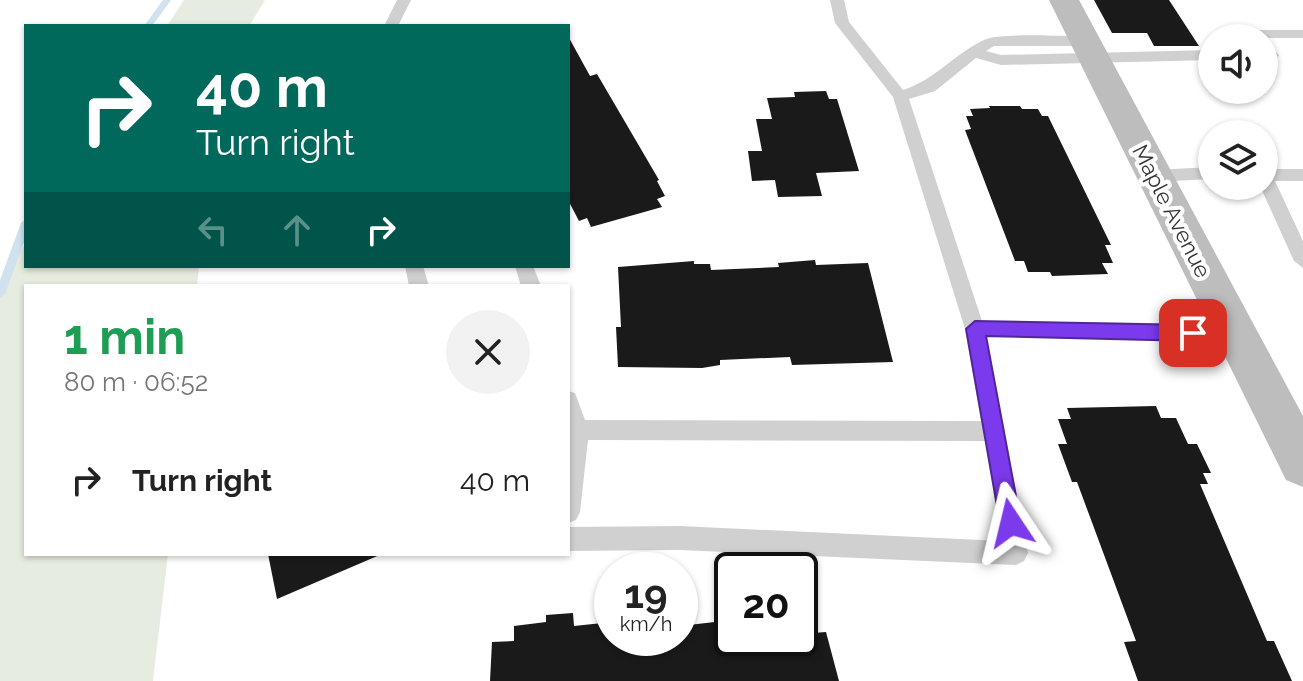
<!DOCTYPE html>
<meta charset="utf-8">
<style>
body{margin:0;font-family:Raleway,sans-serif;background:#f2f2f2;color:#222;height:100vh;display:flex;flex-direction:column;font-size:30px;white-space:nowrap}
*{box-sizing:border-box;margin:0}
p{font-size:26px;color:#767676}
.icon{flex:none;width:44px;height:44px;fill:none;stroke:currentColor;stroke-width:2;stroke-linecap:round;stroke-linejoin:round}
.map{position:relative;flex:1;overflow:hidden}
.drawer{position:absolute;left:24px;top:284px;width:546px;height:272px;display:flex;flex-direction:column;background:#fff;border-radius:0px;box-shadow:0 2px 6px #0004}
.drawer>*{flex:none}
.guide{position:absolute;left:24px;top:24px;width:546px;height:244px;border-radius:0px;box-shadow:0 2px 6px #0004;background:#00695c;color:#fff;overflow:hidden}
.tools{position:absolute;left:1198px;top:24px;display:grid;gap:16px}
.tools a{display:grid;place-items:center;width:80px;height:80px;border-radius:50%;background:#fff;box-shadow:0 2px 6px #0004;font-size:40px}
.speed{position:absolute;left:594px;top:552px;display:flex;gap:16px;font-size:40px;font-weight:700;text-align:center}
.speed>*{display:grid;place-content:center;width:104px;height:104px;border-radius:50%;background:#fff;box-shadow:0 2px 6px #0004;line-height:1}
.speed small{font-size:20px;font-weight:400}
.speed .limit{border:4px solid #111;border-radius:12px;background:#fff;color:#111}
.pin{position:absolute;display:grid;place-items:center;width:68px;height:68px;color:#fff;margin:-34px;border-radius:16px;box-shadow:0 4px 12px #0006}
.me{position:absolute;width:88px;margin:-44px;rotate:350deg;stroke-linejoin:round;filter:drop-shadow(0 0 6px #0008)}
.turn{display:flex;align-items:center;gap:28px;height:168px;padding:0 40px;font-size:36px}
.turn .icon{width:104px;height:104px;stroke-width:2.5}
.turn b{display:block;font-size:56px;line-height:68px}
.lanes{display:flex;align-items:center;height:76px;padding:0 40px;background:#0003;justify-content:center;gap:40px;direction:ltr}
.lanes .off{opacity:.35}
.round{display:grid;place-items:center;flex:none;width:84px;height:84px;border-radius:42px;background:#f2f2f2}
.overview{display:flex;align-items:center;justify-content:space-between;height:136px;padding:0 40px}
h1{font-size:48px;font-weight:700;line-height:60px;color:#1e9e55}
ul{padding:0;list-style:none}
li{display:flex;align-items:center;gap:24px;height:120px;padding:0 40px}
li div{flex:1}
li b{display:block;font-size:30px}
li em{font-style:normal}
.map>svg:first-child{display:block}
.green{fill:#e6ecdf}
.lines{fill:none;stroke-linecap:round;stroke-linejoin:round}
.stream{fill:#cfe2ee;fill-rule:evenodd}
.building{fill:#1a1a1a}
.lane{fill:#d0d0d0;fill-rule:evenodd}
.secondary{fill:#bdbdbd;fill-rule:evenodd}
.route{fill:#7c3aed;stroke:#51269a;stroke-width:2}
.labels{text-anchor:middle;dominant-baseline:central;stroke-width:8;stroke-linejoin:round;paint-order:stroke}
.street-label{font-size:22px;fill:#333;stroke:#fff}
</style>
<div class="map">
<svg width="1303" height="681" viewBox="0 0 1303 681">
<rect width="100%" height="100%" fill="#fff"/>
<g class="green">
<path d="M184,0H265L249,26H167Z"/>
<path d="M26,243V266H199L197,286H26V554H168L153,681H0V283Z"/>
</g>
<g class="lines">
<g class="stream">
<path d="M163,0H171L152,26H144Z"/>
<path d="M26,219V237L5,294L0,298V280L21,223Z"/>
</g>
</g>
<g class="building">
<path d="M1094,0H1169L1199,46H1154L1147,33H1112Z"/>
<path d="M568,36L590,76L597,74L659,180L657,181L665,196L657,199L662,207L591,227L587,218L579,221L568,200Z"/>
<path d="M826,91L829,99H837L859,171L816,173L822,196L778,197L775,180L752,181L748,151H762L756,119H772L767,98L795,97L794,92Z"/>
<path d="M989,106H1020L1022,109H1038L1042,116H1048L1111,245H1105L1113,263H1102L1108,274L1052,276L1050,272H1028L1024,261H1015L965,130L971,129L966,116H973L970,109L990,108Z"/>
<path d="M815,260L816,265L868,263L893,362L792,365L790,357L720,360V365L702,368L618,367L616,327H621L618,267L694,261V264H710L711,270L779,267L778,263Z"/>
<path d="M1156,406L1161,418H1176L1188,444H1197L1211,473H1203L1208,484H1200L1267,641H1274L1292,681H1138L1124,642L1136,641L1077,482H1072L1058,444H1067L1058,419H1071L1067,408Z"/>
<path d="M268,554H382L277,599Z"/>
<path d="M573,613L574,626L612,622V638H680V626L732,620V638H800V634L826,632L839,681H490L492,642L514,641V626L546,622V615Z"/>
</g>
<g class="lines">
<g class="lane">
<path d="M397,0H411L398,26H384Z"/>
<path d="M830,0H844L849,22L903,90C935,80 954,54 984,40C1001,32 1063,37 1085,36L1092,41L1085,46H994L986,51L1001,55L1212,50V60L1001,65L976,58L935,91L909,99L982,321L1159,323L1237,328L1244,330L1247,336L1244,342L1237,344L1159,339L986,337L1028,553L1024,561L1016,565L680,550L568,551V527L680,526L1002,541L985,441L588,440L580,512L576,520L568,523V391L575,393L585,420L981,421L965,329L893,97L835,23Z"/>
<path d="M1303,30V38H1266L1265,41L1279,55L1277,58L1264,60V38H1251L1248,34L1255,30Z"/>
<path d="M1212,167V179L1153,182L1144,176L1153,170Z"/>
<path d="M1264,169H1303V181H1275L1303,241V268L1294,261L1260,186H1264Z"/>
<path d="M405,266H423L429,286H409Z"/>
<path d="M515,266H533L541,286H521Z"/>
</g>
<path class="secondary" d="M1049,0H1079L1303,416V487L1286,480Z"/>
</g>
<path class="route" d="M975,321L1193,325L1202,333L1193,341L986,336L1021,523L1018,530L1011,533L1003,530L1000,523L966,329Z"/>
<g class="labels">
<g class="street-label">
<text transform="translate(1172 211) rotate(63)">Maple Avenue</text>
</g>
</g>
</svg>
<div class="tools">
<a><svg class="icon" aria-label="sound" viewBox="0 0 24 24"><path d="M4 9h4l5-4v14l-5-4H4zM17 9q2 3 0 6"/></svg></a>
<a><svg class="icon" aria-label="layers" viewBox="0 0 24 24"><path d="M12 4l9 5-9 5-9-5zM3 14l9 5 9-5"/></svg></a>
</div>
<div class="speed"><div>19<small>km/h</small></div><div class="limit">20</div></div>
<div class="pin" style="left:1193px;top:333px;background:#d93025"><svg class="icon" aria-label="arrive" viewBox="0 0 24 24"><path d="M6 21V4h12l-3 4 3 4H6"/></svg></div>
<svg class="me" style="left:1011px;top:523px" viewBox="-20 -20 40 40"><path d="M0-17L14 15 0 8-14 15z" fill="#7c3aed" stroke="#fff" stroke-width="4"/></svg>
<div class="guide">
<div class="turn"><svg class="icon" aria-label="right" viewBox="0 0 24 24"><path d="M7 20v-9h11M14 6l5 5-5 5"/></svg><div><b>40 m</b>Turn right</div></div>
<div class="lanes"><svg class="icon off" aria-label="left" viewBox="0 0 24 24"><path d="M17 20v-9H6M10 6l-5 5 5 5"/></svg><svg class="icon off" aria-label="ahead" viewBox="0 0 24 24"><path d="M12 20V5M6 11l6-6 6 6"/></svg><svg class="icon" aria-label="right" viewBox="0 0 24 24"><path d="M7 20v-9h11M14 6l5 5-5 5"/></svg></div>
</div>
<section class="drawer">
<div class="overview"><div><h1>1 min</h1><p>80 m · 06:52</p></div><a class="round"><svg class="icon" aria-label="close" viewBox="0 0 24 24"><path d="M6 6l12 12M18 6L6 18"/></svg></a></div>
<ul>
<li><svg class="icon" aria-label="right" viewBox="0 0 24 24"><path d="M7 20v-9h11M14 6l5 5-5 5"/></svg><div><b>Turn right</b></div><em>40 m</em></li>
</ul>
</section>
</div>
